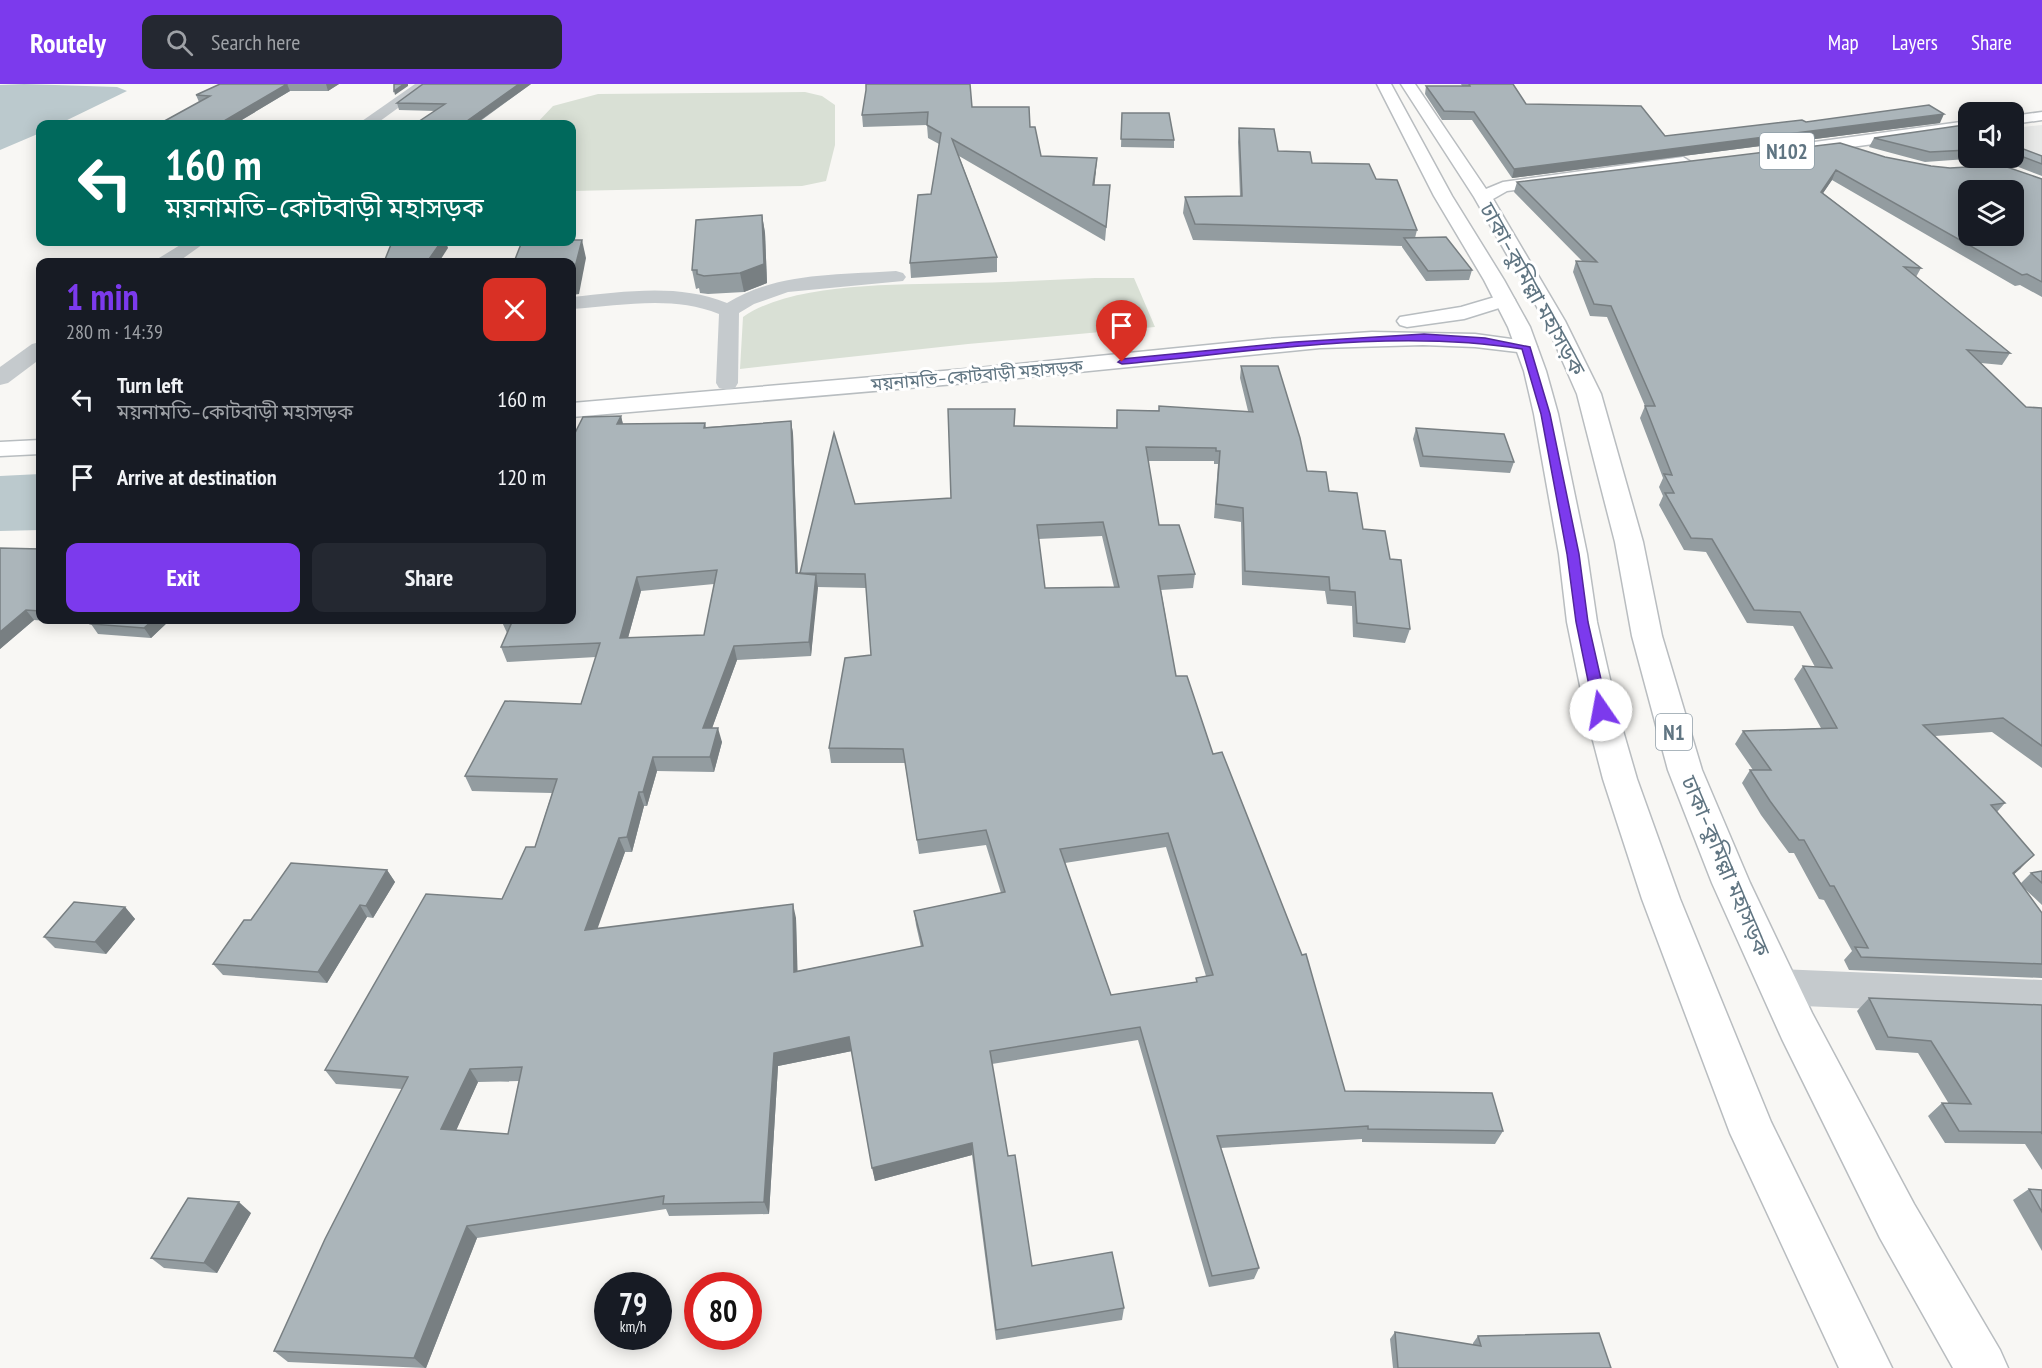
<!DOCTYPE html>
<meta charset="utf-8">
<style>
body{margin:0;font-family:"PT Sans Narrow","Noto Sans Bengali",sans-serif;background:#242831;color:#f1f3f6;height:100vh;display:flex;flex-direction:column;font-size:22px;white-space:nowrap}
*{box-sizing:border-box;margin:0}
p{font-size:20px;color:#9ea1a6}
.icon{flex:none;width:33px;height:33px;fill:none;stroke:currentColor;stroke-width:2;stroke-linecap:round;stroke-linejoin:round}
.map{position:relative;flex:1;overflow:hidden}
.sheet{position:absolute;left:36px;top:174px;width:540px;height:366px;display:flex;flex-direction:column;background:#171b24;border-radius:12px;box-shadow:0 3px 15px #0003}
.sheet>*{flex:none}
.hud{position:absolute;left:36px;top:36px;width:540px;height:126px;border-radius:12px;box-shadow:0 3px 15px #0003;background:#00695c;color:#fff;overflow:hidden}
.controls{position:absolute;left:1958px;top:18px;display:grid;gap:12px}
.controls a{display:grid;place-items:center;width:66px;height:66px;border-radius:12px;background:#171b24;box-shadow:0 3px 15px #0003;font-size:30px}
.speed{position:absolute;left:594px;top:1188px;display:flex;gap:12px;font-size:30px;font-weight:700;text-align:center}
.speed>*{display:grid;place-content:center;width:78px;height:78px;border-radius:50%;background:#171b24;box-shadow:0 3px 15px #0003;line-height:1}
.speed small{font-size:15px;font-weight:400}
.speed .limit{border:9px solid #d22;background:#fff;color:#111}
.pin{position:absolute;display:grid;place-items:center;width:51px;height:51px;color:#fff;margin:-62px -26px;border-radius:50% 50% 50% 0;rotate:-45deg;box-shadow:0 0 6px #0007}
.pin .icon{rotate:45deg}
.me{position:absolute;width:66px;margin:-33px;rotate:348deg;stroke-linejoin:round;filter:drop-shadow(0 0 4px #0008)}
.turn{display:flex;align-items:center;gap:21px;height:126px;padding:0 30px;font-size:27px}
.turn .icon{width:78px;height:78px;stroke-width:2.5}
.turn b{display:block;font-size:42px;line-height:51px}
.round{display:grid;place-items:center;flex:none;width:63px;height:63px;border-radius:12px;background:#242831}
.headline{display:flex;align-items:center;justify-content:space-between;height:102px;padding:0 30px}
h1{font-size:36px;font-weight:800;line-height:45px;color:#7c3aed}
.cta{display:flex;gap:12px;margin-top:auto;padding:12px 30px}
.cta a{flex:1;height:69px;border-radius:12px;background:#7c3aed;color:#fff;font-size:24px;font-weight:800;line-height:69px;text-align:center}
.cta a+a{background:#242831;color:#f1f3f6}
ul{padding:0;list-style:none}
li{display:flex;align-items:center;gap:18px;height:78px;padding:0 30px}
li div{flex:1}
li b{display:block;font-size:22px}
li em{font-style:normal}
header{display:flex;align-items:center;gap:36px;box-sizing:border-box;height:84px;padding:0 30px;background:#7c3aed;color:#fff}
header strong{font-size:28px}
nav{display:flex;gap:33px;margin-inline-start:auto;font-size:21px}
.search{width:420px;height:54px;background:#242831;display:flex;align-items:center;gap:15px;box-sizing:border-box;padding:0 21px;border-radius:12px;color:#9ea1a6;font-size:22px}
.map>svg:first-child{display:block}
.built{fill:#e8e9e8}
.green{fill:#d9e0d5}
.water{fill:#bbc9cd}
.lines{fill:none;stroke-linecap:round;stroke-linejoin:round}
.major-casing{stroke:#b8bdc0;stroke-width:3}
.highway-casing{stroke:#b9bdc0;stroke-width:3}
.minor{fill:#c5cacd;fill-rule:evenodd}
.major{fill:#fff;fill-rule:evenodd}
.highway{fill:#fff;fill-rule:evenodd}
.wall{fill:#939ca0;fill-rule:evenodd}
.shaded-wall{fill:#787f82}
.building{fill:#abb5ba;stroke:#787f82;stroke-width:1.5;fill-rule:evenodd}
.route{fill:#7c3aed;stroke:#51269a;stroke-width:1.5}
.labels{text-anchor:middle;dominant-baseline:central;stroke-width:6;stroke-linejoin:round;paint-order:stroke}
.far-street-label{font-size:18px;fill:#607582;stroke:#fff}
.shield{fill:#fff;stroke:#909ea8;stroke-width:1.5}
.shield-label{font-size:21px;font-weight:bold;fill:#607582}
.street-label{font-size:22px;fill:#607582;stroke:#fff}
</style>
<header>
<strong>Routely</strong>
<div class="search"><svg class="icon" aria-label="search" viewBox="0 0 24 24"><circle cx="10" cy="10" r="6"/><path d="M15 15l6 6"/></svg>Search here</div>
<nav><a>Map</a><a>Layers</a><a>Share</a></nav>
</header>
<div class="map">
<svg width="2042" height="1284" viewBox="0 0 2042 1284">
<rect width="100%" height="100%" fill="#f8f7f4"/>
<path class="built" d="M2042,41V83L2013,72V44Z"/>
<g class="green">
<path d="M805,8L822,12L835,21V61L826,97L802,102L572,107V40H536L553,22L598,10Z"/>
<path d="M1095,194H1134L1155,243L968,260L740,285L743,233C794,197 905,201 967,199C1010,198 1053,196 1095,194Z"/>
</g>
<g class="water">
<path d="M24,0L117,3L127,7L59,40H40V49L0,66V1Z"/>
<path d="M40,390V446L0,447V392Z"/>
</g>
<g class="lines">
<defs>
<g id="major">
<path d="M1505,210L1512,212L1515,216L1512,220L1464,235L1407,243L1400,241L1397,237L1400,233L1461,223Z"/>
<path d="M1372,248L1475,250L1526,257L1534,258L1537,263L1534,268L1526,269L1475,263L1423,261L1320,264L978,298L572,333V319L978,284L1268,255Z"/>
<path d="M40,356V370L0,372V358Z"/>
</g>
<g id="highway">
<path d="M1377,0H1391L1452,112L1504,196L1530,243L1546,287L1558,330L1587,470L1597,538L1617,626L1637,695L1680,815L1771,1038L1892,1284H1839L1730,1049L1642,815L1603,695L1585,626L1567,538L1559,470L1534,330L1524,287L1508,243L1484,196L1434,112Z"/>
<path d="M1401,0H1415L1486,105L1503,98L1683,73L1691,78L1683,83L1507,107L1493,115L1565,237L1601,310L1643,458L1662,552L1702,686L1750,799L1812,929L1914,1120L2000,1266L2008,1284H1953L1880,1154L1782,955L1712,799L1668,686L1632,552L1615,458L1577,310L1545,237L1474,113Z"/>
<path d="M2042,28V36L2013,40V32Z"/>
<path d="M1968,37V47L1800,70L1792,65L1800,60Z"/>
</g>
</defs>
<use href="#major" class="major-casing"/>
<use href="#highway" class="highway-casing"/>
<g class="minor">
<path d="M415,0H431L376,40H360L362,37Z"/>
<path d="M185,158H206L178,178H157L159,174Z"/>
<path d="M896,187L903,189L906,193L903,197L788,208L754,220L739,229L738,299L735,304L727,306L719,304L716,299L719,230C671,211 621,222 572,225V213C624,208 677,199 727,219C777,188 839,191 896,187Z"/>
<path d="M40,258V275L8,299L0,301V283L32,260Z"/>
<path d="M1779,885L2042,896V932L1779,921L1765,915L1759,903L1765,891Z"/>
</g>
<use href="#major" class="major"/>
<use href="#highway" class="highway"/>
</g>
<g class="wall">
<path d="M220,0H339L328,7H290L235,40H159L199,18L196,11Z"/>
<path d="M531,0L479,38H506L507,40H415L436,27L399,26L397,19Z"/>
<path d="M1461,0H1513L1526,20L1665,52L1806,38L1940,39L1512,94L1472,36H1442L1425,10L1426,2H1462Z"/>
<path d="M972,23L1030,43L1041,72L1097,74L1094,101H1110L1105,157L959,72L997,173V188L911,194L910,179L931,110L939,60L928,54L927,41L863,43L862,31Z"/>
<path d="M1122,29L1174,56V64L1121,63Z"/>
<path d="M1968,43V74H2013V64L2042,72V92L2003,77L1981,74L1925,78L1869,63L1874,54Z"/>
<path d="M1239,44L1278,67L1312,79L1376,95L1417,146L1415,154L1472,186L1469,196L1426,197L1402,163V162L1193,156L1183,129L1185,113L1240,112L1238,58Z"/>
<path d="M1885,73L1931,82L2042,95V213L2020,201L2015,202L1832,96L1823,109L1921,184L1916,193L2010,269L2002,281L1981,279L2026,323L2042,324V684L1992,648L1935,652L2005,719L1997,728L2021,784L2014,790L2021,799L2031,789L2042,787V821L2025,805L2042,829V894L1849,886L1844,876L1852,867L1824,816L1819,815L1794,769H1789L1761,731L1742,699L1750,686H1753L1735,660L1743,647L1821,644L1794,595L1803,582L1815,583L1793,542L1747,539L1706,468L1684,466L1659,421L1663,412L1659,403L1663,394L1640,334L1645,322L1607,233L1590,232L1573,188L1576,177H1582L1514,108L1517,98Z"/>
<path d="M762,131L765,149L767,199L744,208L708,210L700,209L699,204L696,205L692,186Z"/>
<path d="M1241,282L1307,387L1329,407L1363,445L1390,475L1410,545L1405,559L1353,553L1352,522L1327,520L1325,507L1242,501L1241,438L1214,434L1218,380H1214V377H1148L1159,441L1195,490L1193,504L1161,506L1176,592L1213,670L1345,1007L1503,1047L1495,1060L1362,1058V1055L1221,1064L1259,1184L1254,1195L1209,1203L1138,956L992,980L1008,1072L1032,1182L1124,1224L1122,1236L996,1256L972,1071L875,1097L852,967L778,982L769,1130L669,1132L666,1125L477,1154L426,1284L288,1278L274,1267L402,1005L336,1000L325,986L502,815L535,763L552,709L472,707L465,692L581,620L596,573L507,578L501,563L507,549L502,538L572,536L621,332L623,340L705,339L706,343L791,337L793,350L798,489H800L855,420L951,414L1015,342L1116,344L1117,326L1248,327L1240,294ZM1102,452L1114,503L1045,504L1038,455ZM714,500L704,551L628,554L641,507ZM817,503L866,504L871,571L829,664L831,679H905L919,770L986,761L1001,809L914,827L916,841L921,863L797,887L796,834L597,844L625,768H632L644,722H647L657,687L714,688L722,658L712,644L737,576L811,572ZM1166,763L1206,892L1196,894V898L1111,911L1065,779ZM519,997L508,1050L456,1046L478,998Z"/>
<path d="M1416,344L1514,378L1510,389L1420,383L1413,355Z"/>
<path d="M0,464L40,465V536H170L151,554L98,550L91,540L34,536L0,565Z"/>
<path d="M387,786L395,798L373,834L367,833L327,899L223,891L213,880Z"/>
<path d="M125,823L135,835L106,870L55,864L44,853Z"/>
<path d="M1869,914L2042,921V1086L2025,1060L1945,1059L1928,1032L1942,1019L1949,1020L1918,969L1876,966L1857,927Z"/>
<path d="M2029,1105L2042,1106V1167L2013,1116Z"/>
<path d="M251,1129L217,1189L164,1184L151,1174Z"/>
<path d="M1395,1248L1473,1261V1259L1478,1252L1611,1284H1393L1390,1255Z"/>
</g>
<g class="shaded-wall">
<path d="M287,0L290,7L235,40H219Z"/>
<path d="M326,0H339L328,7Z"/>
<path d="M404,0H408V2L395,11L394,7Z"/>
<path d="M519,0H531L475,40L467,37Z"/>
<path d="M1944,30L1940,39L1512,94L1514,85Z"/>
<path d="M1097,74L1096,87L1093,115V101Z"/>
<path d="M1836,86L1832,96L1817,118L1821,108Z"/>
<path d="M762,131L765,149L767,199L744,208L740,189Z"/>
<path d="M582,156L586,174L579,210L572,211V191Z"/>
<path d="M441,158H446L448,164L439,178H427Z"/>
<path d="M621,332L624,345L617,340Z"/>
<path d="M791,337L793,350L798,503L796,489Z"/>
<path d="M816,491L818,504L811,572L809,558Z"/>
<path d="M637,493L641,507L624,568L620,554Z"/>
<path d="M26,526L34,536L0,565V548Z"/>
<path d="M153,536H170L151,554L144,544Z"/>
<path d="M734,562L737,576L707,658L703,644Z"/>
<path d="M718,644L722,658L714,688L710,673Z"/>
<path d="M653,673L657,687L647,722L643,708Z"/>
<path d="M639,708L644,722L632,768L627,753Z"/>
<path d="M619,754L625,768L592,860L585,846Z"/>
<path d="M2034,771L2021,784L2001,802L2013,789Z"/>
<path d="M387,786L395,798L373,834L366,822Z"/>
<path d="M793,820L796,834L798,901L794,888Z"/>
<path d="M360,821L367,833L327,899L318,888Z"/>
<path d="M125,823L135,835L106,870L95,858Z"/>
<path d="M849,953L852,967L778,982L769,1130L764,1118L774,969Z"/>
<path d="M470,985L478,998L451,1058L441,1045Z"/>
<path d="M972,1059V1071L875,1097L872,1084Z"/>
<path d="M239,1118L251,1129L217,1189L204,1179Z"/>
<path d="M467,1142L477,1154L426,1284H425L414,1274Z"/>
</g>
<g class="building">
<path d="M220,0H287L219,40H159L210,12L196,11Z"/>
<path d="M394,0H404L394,7Z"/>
<path d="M423,0H519L467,37L506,38L503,40H415L445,20L397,19Z"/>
<path d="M866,0H970L972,23H1029L1030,43H1035L1041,72L1097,74L1093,101H1110L1106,143L952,55L997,173L910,179L918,111L931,110L941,49L927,41L928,28L862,31L866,6Z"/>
<path d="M1469,0H1513L1526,20L1641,22L1665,52L1802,36L1806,38L1929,21L1944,30L1514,85L1474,28L1444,27L1426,2H1470Z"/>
<path d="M1122,29H1169L1174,56L1121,55Z"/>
<path d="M1964,41L1968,43V66L1930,68L1874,54Z"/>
<path d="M1239,44L1274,45L1278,67L1310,68L1312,79L1369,80L1376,95L1397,96L1417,146L1195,140L1185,113L1242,112Z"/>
<path d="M1840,59L1885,73L1931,82L1950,84L2001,81L2042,95V198L2027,190L2022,191L1836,86L1821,108L1921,184L1904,183L2010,269L1967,266L2026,323L2042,324V662L2003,634L1923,641L2005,719L1991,721L2034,771L2013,789L2042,829V880L1861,873L1855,863L1868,864L1834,802H1830L1804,756H1799L1770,717L1750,686H1771L1743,647L1837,644L1803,582L1832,584L1800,528L1754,526L1712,455L1691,454L1665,409H1674L1664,390L1672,391L1645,322H1655L1611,222L1594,220L1576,177L1597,178L1517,98ZM1968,106H2013V152H1968Z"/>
<path d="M2018,63L2042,72V80L2013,69V64Z"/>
<path d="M762,131L764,180L740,189L704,192L697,190V186H692L696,136Z"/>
<path d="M1446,153L1472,186L1428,187L1404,154Z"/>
<path d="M572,156H582L573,191H572V178H514L521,160L552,158H572Z"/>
<path d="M392,158H441L427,178H384Z"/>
<path d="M1241,282H1278L1300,354L1307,387L1326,388L1329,407L1357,409L1363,445L1385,447L1390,475L1401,476L1410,545L1357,539L1355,508L1330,506L1329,493L1245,487L1243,424L1216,420L1220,367H1216V364L1146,363L1159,441H1179L1195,490L1158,492L1176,592H1187L1213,670L1222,668L1302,871L1306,870L1345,1007L1492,1009L1503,1047L1368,1045V1042L1217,1052L1259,1184L1212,1192L1140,943L990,967L1008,1072L1015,1071L1032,1182L1112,1168L1124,1224L996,1246L972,1059L872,1084L849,953L774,969L764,1118L663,1120L664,1112L467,1142L414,1274L274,1267L325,1155L408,993L325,986L426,810L502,815L526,763H535L557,695L465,692L505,617L581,620L600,559L501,563L512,538H502L503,536H572V355L583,333L621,332L617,340L705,339L704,344L791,337L796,489L816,491L809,558L734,562L703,644H718L710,673H653L643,708H639L627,753L619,754L585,846L793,820L794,888L923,862L914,827L1005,808L986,746L917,756L903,665L829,664L845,574L871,571L865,490L800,489L834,349L855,420L951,414L948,325H1015L1014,342L1117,344V326L1159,327V322L1253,328ZM1103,438L1119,503L1045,504L1037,441ZM717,486L704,551L620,554L637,493ZM1168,749L1213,891L1196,894L1197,898L1111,911L1060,765ZM522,983L508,1050L441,1045L470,985Z"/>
<path d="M1416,344L1504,350L1514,378L1423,372Z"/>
<path d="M0,464L40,465V527L26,526L0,548Z"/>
<path d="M96,536H153L144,544L91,540Z"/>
<path d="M291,779L387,786L366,822L360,821L318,888L213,880L244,836H251Z"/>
<path d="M2042,787V799L2031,789Z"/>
<path d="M74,818L125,823L95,858L44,853Z"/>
<path d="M1869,914L2042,921V1050L2041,1048L1959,1047L1942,1019L1971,1020L1931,957L1888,953Z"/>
<path d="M2029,1105L2042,1106V1128Z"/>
<path d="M188,1114L239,1118L204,1179L151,1174Z"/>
<path d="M1395,1248L1481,1262L1478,1252L1599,1249L1611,1284H1398Z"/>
</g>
<path class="route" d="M1424,250L1485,254L1530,263L1550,330L1579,470L1588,538L1608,626L1606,629L1601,630L1594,626L1576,538L1567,470L1541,330L1522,265C1393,244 1252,268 1122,280L1118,278L1122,275L1295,258Z"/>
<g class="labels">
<g class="far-street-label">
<text transform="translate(977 291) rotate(-5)">ময়নামতি–কোটবাড়ী মহাসড়ক</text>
</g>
<g class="shield">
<rect x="1760" y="49" width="54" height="36" rx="4.5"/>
<rect x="1656" y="630" width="36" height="36" rx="4.5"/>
</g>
<g class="shield-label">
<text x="1787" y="67">N102</text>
<text x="1674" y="648">N1</text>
</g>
<g class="street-label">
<text transform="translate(1533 205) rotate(61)">ঢাকা–কুমিল্লা মহাসড়ক</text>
<text transform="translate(1726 782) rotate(67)">ঢাকা–কুমিল্লা মহাসড়ক</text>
</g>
</g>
</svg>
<div class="controls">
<a><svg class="icon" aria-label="sound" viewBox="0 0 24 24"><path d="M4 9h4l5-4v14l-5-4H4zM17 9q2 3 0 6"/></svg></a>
<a><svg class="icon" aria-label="layers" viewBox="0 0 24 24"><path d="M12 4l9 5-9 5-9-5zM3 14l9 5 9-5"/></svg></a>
</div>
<div class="speed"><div>79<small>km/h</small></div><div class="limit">80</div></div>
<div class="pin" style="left:1122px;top:278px;background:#d93025"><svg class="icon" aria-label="arrive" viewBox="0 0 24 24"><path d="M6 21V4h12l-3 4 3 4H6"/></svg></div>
<svg class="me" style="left:1601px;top:626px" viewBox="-20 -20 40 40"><circle r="19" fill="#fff"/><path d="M0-13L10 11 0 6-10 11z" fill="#7c3aed"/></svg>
<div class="hud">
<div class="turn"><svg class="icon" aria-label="left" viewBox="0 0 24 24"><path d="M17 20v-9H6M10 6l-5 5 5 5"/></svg><div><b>160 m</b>ময়নামতি–কোটবাড়ী মহাসড়ক</div></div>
</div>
<section class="sheet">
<div class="headline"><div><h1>1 min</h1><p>280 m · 14:39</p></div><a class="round" style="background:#d93025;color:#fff"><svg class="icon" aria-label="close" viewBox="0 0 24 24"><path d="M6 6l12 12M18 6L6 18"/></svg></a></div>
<ul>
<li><svg class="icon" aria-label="left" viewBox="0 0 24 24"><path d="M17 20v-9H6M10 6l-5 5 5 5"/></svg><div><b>Turn left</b><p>ময়নামতি–কোটবাড়ী মহাসড়ক</p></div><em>160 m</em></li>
<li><svg class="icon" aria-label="arrive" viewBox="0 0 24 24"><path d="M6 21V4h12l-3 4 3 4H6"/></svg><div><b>Arrive at destination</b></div><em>120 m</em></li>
</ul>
<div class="cta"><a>Exit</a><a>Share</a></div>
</section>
</div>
